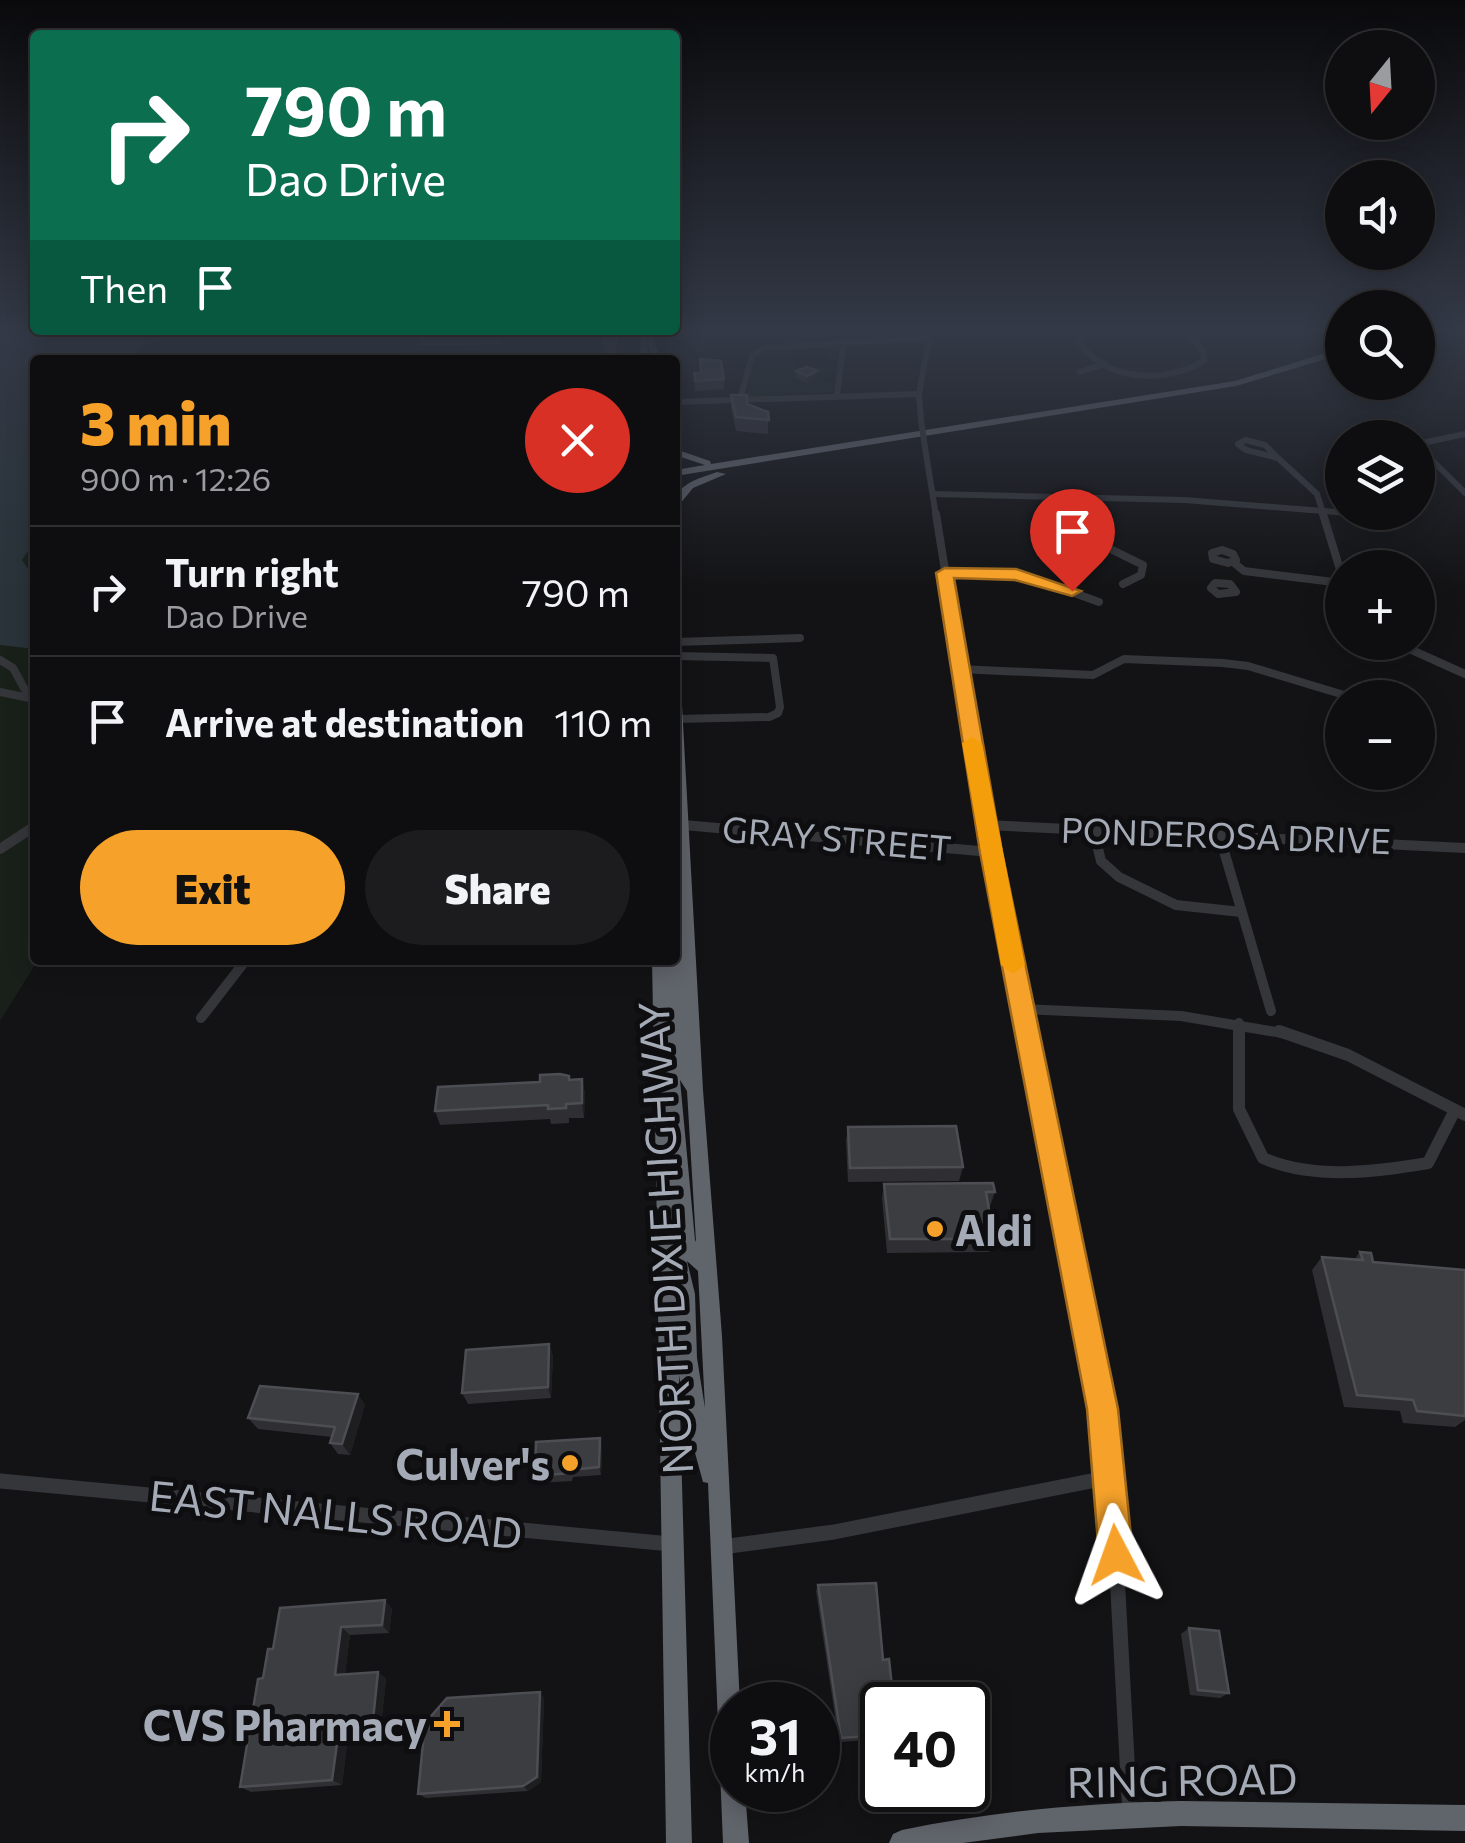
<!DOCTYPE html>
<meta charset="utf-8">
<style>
body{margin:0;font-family:Commissioner,sans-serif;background:#1c1c1e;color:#f1f3f6;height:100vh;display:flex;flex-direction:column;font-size:38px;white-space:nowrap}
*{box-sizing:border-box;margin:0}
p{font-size:32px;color:#9b9c9f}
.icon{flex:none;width:55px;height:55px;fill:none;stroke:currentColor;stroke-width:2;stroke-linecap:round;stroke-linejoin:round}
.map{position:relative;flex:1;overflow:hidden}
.details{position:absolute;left:30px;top:355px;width:650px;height:610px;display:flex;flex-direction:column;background:#0e0e10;border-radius:10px;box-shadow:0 5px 25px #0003,0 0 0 2px #2e2e30}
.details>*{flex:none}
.banner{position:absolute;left:30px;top:30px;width:650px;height:305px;border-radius:10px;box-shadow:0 5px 25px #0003,0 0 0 2px #2e2e30;background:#0b6e4f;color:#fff;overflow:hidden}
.needle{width:65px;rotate:198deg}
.controls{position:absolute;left:1325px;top:30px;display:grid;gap:20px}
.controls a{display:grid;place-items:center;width:110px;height:110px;border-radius:50%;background:#0e0e10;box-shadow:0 5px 25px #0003,0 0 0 2px #2e2e30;font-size:50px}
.speed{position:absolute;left:710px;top:1682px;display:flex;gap:20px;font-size:50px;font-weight:700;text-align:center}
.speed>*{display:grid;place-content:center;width:130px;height:130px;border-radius:50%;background:#0e0e10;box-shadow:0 5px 25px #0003,0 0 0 2px #2e2e30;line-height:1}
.speed small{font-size:25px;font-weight:400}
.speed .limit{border:5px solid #111;border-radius:15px;background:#fff;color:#111}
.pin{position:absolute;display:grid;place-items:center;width:85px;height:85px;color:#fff;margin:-102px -42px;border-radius:50% 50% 50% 0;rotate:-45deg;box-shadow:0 0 10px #0007}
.pin .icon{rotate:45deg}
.me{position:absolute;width:110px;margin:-55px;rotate:356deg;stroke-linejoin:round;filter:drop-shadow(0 0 8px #0008)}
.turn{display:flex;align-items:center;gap:35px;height:210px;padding:0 50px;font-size:45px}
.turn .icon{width:130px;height:130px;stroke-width:2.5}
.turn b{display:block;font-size:70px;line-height:85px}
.then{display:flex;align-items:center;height:95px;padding:0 50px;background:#0003;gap:20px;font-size:38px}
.round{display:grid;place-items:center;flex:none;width:105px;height:105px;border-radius:52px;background:#1c1c1e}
.overview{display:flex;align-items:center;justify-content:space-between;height:170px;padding:0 50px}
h1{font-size:60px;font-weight:800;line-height:75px;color:#f6a22a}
.button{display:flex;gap:20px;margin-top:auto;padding:20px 50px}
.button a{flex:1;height:115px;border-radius:60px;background:#f6a22a;color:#111;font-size:40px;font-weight:800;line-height:115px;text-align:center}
.button a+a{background:#1c1c1e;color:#f1f3f6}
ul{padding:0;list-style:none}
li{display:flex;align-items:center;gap:30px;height:130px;padding:0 50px;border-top:2px solid #2e2e30}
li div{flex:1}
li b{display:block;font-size:38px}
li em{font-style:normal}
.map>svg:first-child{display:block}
.green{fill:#19201a}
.water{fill:#293339}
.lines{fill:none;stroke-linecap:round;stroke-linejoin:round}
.minor-far4{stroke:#34363a;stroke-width:6}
.minor-far3{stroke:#34363a;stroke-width:8}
.minor-far2{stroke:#34363a;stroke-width:10}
.minor-far1{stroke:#34363a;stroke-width:12}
.minor{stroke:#34363a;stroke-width:15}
.major{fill:#505359;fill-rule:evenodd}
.highway{fill:#60646b;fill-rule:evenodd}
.minor-bridge{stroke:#34363a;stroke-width:6}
.wall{fill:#2f2f33}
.shaded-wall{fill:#1e1e21}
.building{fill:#3c3d41;stroke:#4c4e53;stroke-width:2.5}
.route{fill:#f6a22a;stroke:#a0691b;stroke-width:2.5}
.slow{fill:#f59e0b}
.poi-dot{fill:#f6a22a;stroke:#0e0e10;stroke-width:4}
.labels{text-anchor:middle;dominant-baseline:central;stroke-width:10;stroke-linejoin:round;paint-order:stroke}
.street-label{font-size:35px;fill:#a5abb6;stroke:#0e0e10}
.near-poi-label{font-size:42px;font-weight:bold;fill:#a5abb6;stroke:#0e0e10;text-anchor:end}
.near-street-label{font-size:42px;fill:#a5abb6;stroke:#0e0e10}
</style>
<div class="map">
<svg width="1465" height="1843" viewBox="0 0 1465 1843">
<rect width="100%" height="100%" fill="#131315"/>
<g class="green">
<path d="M0,332H405L399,360H35V960H38L0,1021Z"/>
<path d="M842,344L839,360H828L825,348L792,350L797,368L838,365L836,373L798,377L807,382L822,379L834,384L833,392L746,397L753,362L764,351Z"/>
</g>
<path class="water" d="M0,332H194L141,346L133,357L139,360H35V480L31,484L35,488V540L22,560L35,579V649L0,645Z"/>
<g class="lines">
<g class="minor-far4">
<path d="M1091,332L1078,341C1106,382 1163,384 1204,361L1203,351L1187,332"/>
<path d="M1079,372L1104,364"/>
<path d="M837,394L844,341"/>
<path d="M740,400L752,356L765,348L929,338"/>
<path d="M675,402L919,394"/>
<path d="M921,420L919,394L930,333"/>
<path d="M1381,424L1405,438"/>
<path d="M1245,440L1265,445L1278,458L1246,450L1238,444Z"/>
<path d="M1418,444L1465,434"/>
<path d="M1418,446L1465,493"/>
<path d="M926,454L936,516"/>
<path d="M1278,458L1317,494L1324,516"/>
<path d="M933,494L1184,500L1374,515"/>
<path d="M1068,497L1075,516"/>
</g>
<g class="minor-far3">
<path d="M936,514L973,746"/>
<path d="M1074,514L1082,535L1143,565L1141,575L1123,584"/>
<path d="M1323,514L1342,576"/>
<path d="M1360,514L1374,515"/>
<path d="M1222,550L1233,554L1236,560L1228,563L1213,559L1212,553Z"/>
<path d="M1233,562L1244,571L1342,583"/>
<path d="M945,573L1030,577L1099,602"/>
<path d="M1418,578L1425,585L1418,589"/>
<path d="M1215,583L1230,584L1236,592L1218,594L1211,588Z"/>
<path d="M675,642L800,638"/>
<path d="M1394,642L1465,674"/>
<path d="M675,656L773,658L780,707L778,713L769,717L677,719"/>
<path d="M0,660L13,668L29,697"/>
<path d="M959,669L1093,675L1124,659L1223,663L1248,666L1354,698"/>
<path d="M0,692L34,699"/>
</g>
<g class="minor-far2">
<path d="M973,744L1028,1034"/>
<path d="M1405,772L1406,776"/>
<path d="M683,825L991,852"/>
<path d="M987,825L1465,848"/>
<path d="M1093,828L1101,861L1119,877L1176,905L1241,912"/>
<path d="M1219,834L1271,1011"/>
<path d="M0,849L35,826"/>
<path d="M1022,1009L1181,1016L1288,1034"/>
<path d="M201,1018L246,960"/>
<path d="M1239,1023V1034"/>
</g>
<g class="minor-far1">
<path d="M1027,1031L1099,1394"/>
<path d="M1239,1031V1109L1263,1158C1313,1180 1376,1172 1428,1163L1455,1110"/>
<path d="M1279,1031L1348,1055L1465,1115"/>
</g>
<g class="minor">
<path d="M1098,1391L1116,1555L1130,1815"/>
<path d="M0,1481L671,1544"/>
<path d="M722,1547L834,1532L1111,1477"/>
</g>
<path class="major" d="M641,332H652L660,360H652L647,340L648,360H640Z"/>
<g class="highway">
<path d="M1342,348V354L1236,386L675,476V470L705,465L675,455V449L710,461L711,464L1235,381Z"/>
<path d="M717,472L726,474L693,488L679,505L675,506C675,483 699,479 717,472Z"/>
<path d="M675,683L681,687L703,1090L722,1336L740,1705H732V1790H745L749,1843H723L708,1483L703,1482L689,1431L679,1375L692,1843H666L657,1244L654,1237L657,1231L652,960H675V954L681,958L675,827ZM680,1080L687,1091L696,1242L695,1240ZM687,1261L698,1271L705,1408L697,1358L695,1294Z"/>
<path d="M1181,1801L1465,1805V1831L1181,1826L1038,1833L963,1843H889L893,1834L902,1830C995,1811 1086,1803 1181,1801Z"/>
</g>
<path class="minor-bridge" d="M921,420L926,454"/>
</g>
<g class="wall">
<path d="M417,332H502L501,344L419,346Z"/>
<path d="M604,332H616L617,353H604Z"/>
<path d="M700,359L724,379V389L695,391L694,373H700Z"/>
<path d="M796,371L817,378L807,383L796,378Z"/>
<path d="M731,395L747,404L768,412V434L736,431L731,409Z"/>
<path d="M582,1079L585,1094L584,1118H569V1123L551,1124L550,1119L440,1125L435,1111L569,1080Z"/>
<path d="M848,1127L963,1167L959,1181L848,1182L846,1141Z"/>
<path d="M884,1184L995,1192L990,1206H988L994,1239L989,1252L887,1253L882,1198Z"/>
<path d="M1360,1252L1373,1262L1465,1270V1420L1455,1427L1403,1423L1400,1411L1344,1407L1312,1270L1322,1257L1354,1260Z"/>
<path d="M549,1344L553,1356L551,1398L468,1404L462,1393Z"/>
<path d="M365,1405L350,1455L338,1454L330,1443L332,1437L258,1429L248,1418Z"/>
<path d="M602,1446L601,1475L573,1477L572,1481L538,1483L535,1476Z"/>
<path d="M818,1585L883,1660L882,1739L839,1742L816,1591Z"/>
<path d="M385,1600L392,1609L389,1633L350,1635L345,1674L378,1672L386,1679L381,1726L349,1728L342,1785L251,1792L240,1787L263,1678L273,1649Z"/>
<path d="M1189,1628L1229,1693L1220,1698L1190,1695L1181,1634Z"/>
<path d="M544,1698L541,1782L528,1791L426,1798L418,1794Z"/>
</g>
<g class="shaded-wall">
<path d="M817,371V378L807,383V376Z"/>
<path d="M582,1079L585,1094L584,1118L582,1103Z"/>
<path d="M549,1344L553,1356L551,1398L548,1387Z"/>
<path d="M358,1394L365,1405L350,1455L342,1444Z"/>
<path d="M600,1438L602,1446L601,1475L599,1467Z"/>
<path d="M385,1600L392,1609L389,1633L382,1625Z"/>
<path d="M341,1627L350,1635L344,1682L335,1675Z"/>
<path d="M378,1672L386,1679L381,1726L373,1720Z"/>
<path d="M540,1692L544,1698L541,1782L528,1791L523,1786Z"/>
<path d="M340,1722L349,1728L342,1785L332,1780Z"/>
</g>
<g class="building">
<path d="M417,332H476L417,333Z"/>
<rect x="604" y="332" width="12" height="11"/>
<path d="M700,359L721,361L724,379L695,381L694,373H701Z"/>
<path d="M807,367L817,371L807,376L796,371Z"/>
<path d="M731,395H747V404L768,412L769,420L736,417Z"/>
<path d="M560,1074L569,1076V1080L582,1079V1103L566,1104V1108L548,1109V1105L435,1111L438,1087L540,1082V1075Z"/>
<path d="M956,1126L963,1167L850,1168L848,1127Z"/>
<path d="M993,1183L995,1192H986L994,1239H890L884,1184Z"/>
<path d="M1360,1252L1371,1253L1373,1262L1465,1270V1416L1417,1411L1413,1400L1357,1395L1322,1257L1363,1260Z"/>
<path d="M549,1344L548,1387L462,1393L466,1350Z"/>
<path d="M260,1386L358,1394L342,1444L330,1443L335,1427L248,1418Z"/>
<path d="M600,1438L599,1467L570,1470V1473L535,1476L536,1442Z"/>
<path d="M876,1583L883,1660L889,1659L892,1687L905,1686L907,1705H882V1735L841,1738L818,1585Z"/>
<path d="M385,1600L382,1625L341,1627L335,1675L378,1672L373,1720L340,1722L332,1780L240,1787L258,1679L263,1678L268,1649H273L280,1608Z"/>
<path d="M1189,1628L1219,1631L1229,1693L1198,1690Z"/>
<path d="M540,1692L537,1777L523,1786L418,1794L425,1723L447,1698Z"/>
</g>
<linearGradient id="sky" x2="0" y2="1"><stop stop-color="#0a0a0c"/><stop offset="0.56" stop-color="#333946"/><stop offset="1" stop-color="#333946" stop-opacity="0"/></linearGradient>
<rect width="1465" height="590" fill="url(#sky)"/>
<path class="route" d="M945,568L1016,569L1081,591L1072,596L1015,580L954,578L1002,852L1118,1409L1133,1555L1128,1567L1116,1572L1104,1567L1099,1555L1087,1409L980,852L936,573Z"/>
<path class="slow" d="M972,737L982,743L1025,965L1013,974L1001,965L962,743Z"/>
<g class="poi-dot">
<circle cx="935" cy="1229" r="10"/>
<circle cx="570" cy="1463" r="10"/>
<path d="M442 1709h10v10h10v10h-10v10h-10v-10h-10v-10h10z"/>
</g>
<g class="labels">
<g class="street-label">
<text transform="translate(1226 834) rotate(2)">PONDEROSA DRIVE</text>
<text transform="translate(837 837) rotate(5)">GRAY STREET</text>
</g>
<g class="near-poi-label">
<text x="955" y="1229" text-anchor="start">Aldi</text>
<text x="550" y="1463">Culver's</text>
<text x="427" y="1724">CVS Pharmacy</text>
</g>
<g class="near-street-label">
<text transform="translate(664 1238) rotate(-93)">NORTH DIXIE HIGHWAY</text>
<text transform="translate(336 1513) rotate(6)">EAST NALLS ROAD</text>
<text transform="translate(1182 1779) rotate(-1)">RING ROAD</text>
</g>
</g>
</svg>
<div class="controls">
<a><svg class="needle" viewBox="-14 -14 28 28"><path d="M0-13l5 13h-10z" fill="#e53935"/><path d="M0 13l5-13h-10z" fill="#9b9c9f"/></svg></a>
<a><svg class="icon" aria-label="sound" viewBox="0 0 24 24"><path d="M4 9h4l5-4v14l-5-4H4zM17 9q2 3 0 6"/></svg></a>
<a><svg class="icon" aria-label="search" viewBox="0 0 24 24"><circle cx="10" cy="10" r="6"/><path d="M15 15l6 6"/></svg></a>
<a><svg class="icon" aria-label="layers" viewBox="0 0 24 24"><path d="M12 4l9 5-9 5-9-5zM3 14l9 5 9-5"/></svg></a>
<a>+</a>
<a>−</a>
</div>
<div class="speed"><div>31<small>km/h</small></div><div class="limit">40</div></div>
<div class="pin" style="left:1072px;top:591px;background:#d93025"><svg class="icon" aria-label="arrive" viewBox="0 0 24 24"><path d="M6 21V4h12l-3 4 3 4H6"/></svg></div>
<svg class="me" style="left:1116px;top:1555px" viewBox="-20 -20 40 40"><path d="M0-17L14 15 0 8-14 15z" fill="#f6a22a" stroke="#fff" stroke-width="4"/></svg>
<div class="banner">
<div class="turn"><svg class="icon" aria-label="right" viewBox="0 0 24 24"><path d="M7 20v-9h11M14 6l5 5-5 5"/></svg><div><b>790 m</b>Dao Drive</div></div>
<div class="then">Then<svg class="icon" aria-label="arrive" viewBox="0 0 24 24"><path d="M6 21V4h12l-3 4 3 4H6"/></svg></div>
</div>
<section class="details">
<div class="overview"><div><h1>3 min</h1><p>900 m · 12:26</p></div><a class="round" style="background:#d93025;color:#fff"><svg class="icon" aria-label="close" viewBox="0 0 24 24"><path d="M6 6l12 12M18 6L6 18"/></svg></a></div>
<ul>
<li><svg class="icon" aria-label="right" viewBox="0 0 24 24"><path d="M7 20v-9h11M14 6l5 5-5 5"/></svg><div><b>Turn right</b><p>Dao Drive</p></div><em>790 m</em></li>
<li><svg class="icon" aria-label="arrive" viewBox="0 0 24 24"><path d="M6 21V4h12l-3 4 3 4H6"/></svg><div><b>Arrive at destination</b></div><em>110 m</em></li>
</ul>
<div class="button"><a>Exit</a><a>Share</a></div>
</section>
</div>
